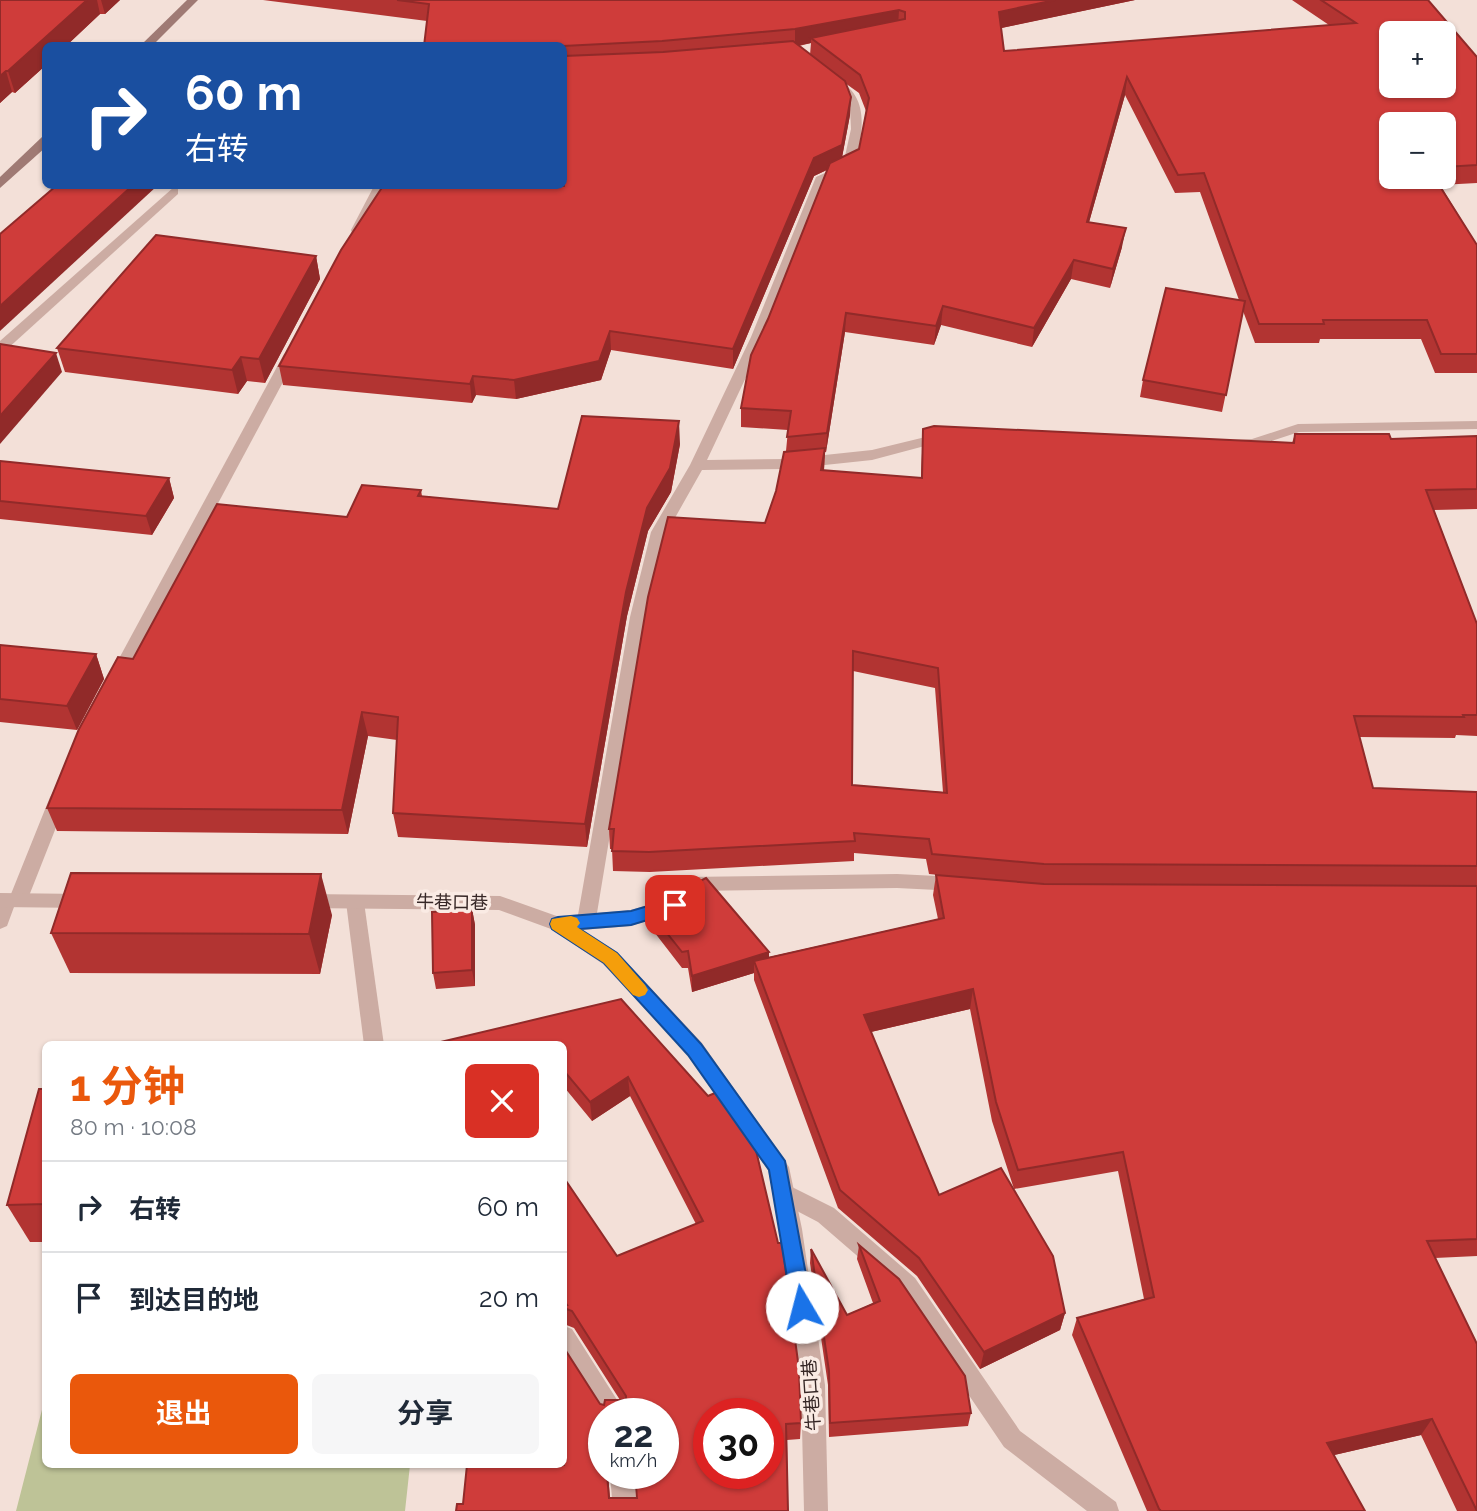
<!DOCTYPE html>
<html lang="zh">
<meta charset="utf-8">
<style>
body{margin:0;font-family:Raleway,"Noto Sans SC",sans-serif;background:#f6f6f7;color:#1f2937;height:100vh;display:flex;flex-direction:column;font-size:26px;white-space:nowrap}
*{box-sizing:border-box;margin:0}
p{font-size:23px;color:#747a83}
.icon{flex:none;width:38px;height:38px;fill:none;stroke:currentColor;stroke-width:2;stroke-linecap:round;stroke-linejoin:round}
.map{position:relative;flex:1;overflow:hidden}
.sheet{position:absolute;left:42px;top:1041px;width:525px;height:427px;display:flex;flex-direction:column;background:#fff;border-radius:10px;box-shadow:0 2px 5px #0004}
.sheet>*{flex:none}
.guide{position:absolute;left:42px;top:42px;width:525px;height:147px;border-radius:10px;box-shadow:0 2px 5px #0004;background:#1a4fa0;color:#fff;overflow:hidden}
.tools{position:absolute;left:1379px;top:21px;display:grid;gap:14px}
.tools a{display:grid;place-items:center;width:77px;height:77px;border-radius:10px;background:#fff;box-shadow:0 2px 5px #0004;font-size:35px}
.speed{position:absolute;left:588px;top:1398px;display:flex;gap:14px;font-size:35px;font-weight:700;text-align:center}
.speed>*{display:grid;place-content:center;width:91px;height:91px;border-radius:50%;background:#fff;box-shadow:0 2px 5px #0004;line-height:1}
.speed small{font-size:18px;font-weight:400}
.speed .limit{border:10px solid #d22;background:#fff;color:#111}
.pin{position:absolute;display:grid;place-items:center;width:60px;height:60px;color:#fff;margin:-30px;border-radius:14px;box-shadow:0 4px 10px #0006}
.me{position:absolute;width:77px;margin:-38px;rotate:352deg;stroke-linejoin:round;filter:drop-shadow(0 0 5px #0008)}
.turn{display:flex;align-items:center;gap:24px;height:147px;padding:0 28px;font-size:32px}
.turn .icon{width:91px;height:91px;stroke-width:2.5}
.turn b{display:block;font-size:49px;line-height:60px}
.round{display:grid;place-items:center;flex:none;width:74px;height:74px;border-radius:10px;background:#f6f6f7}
.head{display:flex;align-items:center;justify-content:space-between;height:119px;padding:0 28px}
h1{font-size:42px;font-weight:700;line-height:52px;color:#ea580c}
.button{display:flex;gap:14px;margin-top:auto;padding:14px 28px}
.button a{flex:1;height:80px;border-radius:10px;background:#ea580c;color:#fff;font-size:28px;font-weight:700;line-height:80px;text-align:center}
.button a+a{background:#f6f6f7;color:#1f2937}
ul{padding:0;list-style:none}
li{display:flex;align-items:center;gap:21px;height:91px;padding:0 28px;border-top:2px solid #e0e1e3}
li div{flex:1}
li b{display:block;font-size:26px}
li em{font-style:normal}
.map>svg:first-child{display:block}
.green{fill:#bec397}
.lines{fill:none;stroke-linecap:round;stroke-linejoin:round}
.lane{fill:#ccaca3;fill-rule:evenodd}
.street{fill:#ccaca3;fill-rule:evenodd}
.secondary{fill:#9f7a74;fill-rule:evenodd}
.wall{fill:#b23432;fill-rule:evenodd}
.shaded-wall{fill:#912a29}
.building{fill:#cf3c3a;stroke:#912a29;stroke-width:2;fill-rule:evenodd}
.route{fill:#1a73e8;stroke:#114b97;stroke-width:2}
.slow{fill:#f59e0b}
.labels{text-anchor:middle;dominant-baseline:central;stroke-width:7;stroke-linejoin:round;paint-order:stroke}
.street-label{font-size:18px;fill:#362726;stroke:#faebe4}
</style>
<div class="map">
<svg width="1477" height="1511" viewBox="0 0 1477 1511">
<rect width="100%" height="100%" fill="#f3e0d8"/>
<path class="green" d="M45,1398L46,1465H410L405,1511H16Z"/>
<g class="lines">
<g class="lane">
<path d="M831,77C873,93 862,133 855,167L827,179L765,337L707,460L787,459L872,450L946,432L953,436L951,439L872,460L787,469L702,470L667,532L646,617L597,913L631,910L668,899L679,879L686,877L897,874L957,877L964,879L966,884L964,889L957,891L897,888L692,891L682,910L675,912L631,926L558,932L551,929L548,924L551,919L578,915L630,617L651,532L690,465L751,337L816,177L843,165L851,129L850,109L839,93L825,80Z"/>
<path d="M374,186H408L410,188L404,192L383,191L362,233H352L351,230Z"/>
<path d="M174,187L178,188V194L5,351L0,352V341Z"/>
<path d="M291,350L298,354L125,677L117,683L111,681L109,677L284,354Z"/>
<path d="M1477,421V429L1299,432L1253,447H1236L1229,443L1231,440L1252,439L1298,424Z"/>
<path d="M59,790L65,792L68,797L27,901L25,906L14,907L7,926L0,929V895L11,894L50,797L53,792Z"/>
<path d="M355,895L362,897L364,902L384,1045H364L346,902L348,897Z"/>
<path d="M784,1183L834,1208L915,1278L1020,1431L1116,1502L1119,1511H1087L1004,1447L899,1292L818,1222L776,1200L773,1193L776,1186Z"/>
<path d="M564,1326L572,1329L626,1414H604V1419L564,1356Z"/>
<path d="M610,1474H634L637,1511H613Z"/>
</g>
<g class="street">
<path d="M0,893L84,894L91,896L93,901L91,906L84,908L0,907Z"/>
<path d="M304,894L500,896L565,919L617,952L702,1043L789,1167L802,1229L825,1385L828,1511H804L801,1385L780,1229L768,1170L688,1055L603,964L551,929L499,910L304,908L297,906L295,901L297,896Z"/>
</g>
<g class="secondary">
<path d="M187,0H198L152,46H140Z"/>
<path d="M42,137H46V147L0,188V177Z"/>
</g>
</g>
<g class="wall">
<path d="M0,0H120L105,14H100L66,46H46V65L15,93L12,92L0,103Z"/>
<path d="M263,0H1135L1001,28L1004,51L1329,25L1292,0H1428L1477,57V183L1440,185L1477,245V373H1435L1421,339H1320L1319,343H1255L1243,311L1222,412L1140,397L1143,380L1239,300L1200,192L1175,193L1125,95L1089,222L1122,247L1110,288L1071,279L1032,347L941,325L934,345L845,332L826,452H825L824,471L921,478L923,429L1292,443L1295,434L1391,439L1477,436V509L1434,510L1477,624V736L1456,735L1455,738L1359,737L1373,788L1477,792V1256L1435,1258L1477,1511H1457L1421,1435L1334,1455L1365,1511H1147L1072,1335L1077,1318L1144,1299L1118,1171L1014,1189L992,1121L970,1009L871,1032L939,1195L1065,1313L1060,1330L980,1369L917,1276L838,1208L754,980V973L692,992L688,968H682L648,924L647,908L769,952V957L938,919L933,895L936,875L970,878L929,874L926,859L854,853V861L650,872L613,871L612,849H610L609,829L765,523L776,491L786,451L788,430L741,427V408L768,319L827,170L814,176L733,369L611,350L601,380L516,399L476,395L472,403L283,385L279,366L564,186V46L427,21ZM811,43L810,55L799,46ZM845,83L859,93L866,111L859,149L842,157L850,115ZM1444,124V177H1391ZM853,671L935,688L943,792L852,785Z"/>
<path d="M316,256L320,279L265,383L247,381L238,394L65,372L57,348Z"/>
<path d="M680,444L671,492L648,531L627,616L587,847L398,837L393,813L397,740L368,736L348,834L57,831L47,808L133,659L347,517L421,490L422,496L558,509Z"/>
<path d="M0,461L169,478L174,498L152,535L0,519Z"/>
<path d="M0,645L96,654L104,679L77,730L0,722Z"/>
<path d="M472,909L475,925V986L436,989L433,973Z"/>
<path d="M332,915L320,974L70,973L51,933Z"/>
<path d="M621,999L801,1423L800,1439L787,1440L788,1511L463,1504L600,1404L604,1405L620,1400L574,1328L564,1324V1178L617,1256L696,1224L630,1096L592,1121L564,1087V1045ZM604,1414L663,1474L637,1498H610L608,1474H604Z"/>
<path d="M46,1089V1242H30L7,1205Z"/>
<path d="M859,1245L971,1413L968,1426L829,1437L828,1385L810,1263L811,1249L847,1315L873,1303L857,1259Z"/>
</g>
<g class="shaded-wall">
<path d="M87,0H97L100,14L66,46H46V65L15,93L8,71Z"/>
<path d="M101,0H120L105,14Z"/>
<path d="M1055,0H1135L997,29L999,12Z"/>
<path d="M899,10L898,27L811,38V43L795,46V29Z"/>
<path d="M6,71L12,92L0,103V76Z"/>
<path d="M1127,77L1125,95L1084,240L1087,222Z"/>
<path d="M851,97L850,115L841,163L814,176L733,369V349L814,158Z"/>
<path d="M132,186H157L0,331V306Z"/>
<path d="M1126,228L1122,247L1110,288L1113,269Z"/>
<path d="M316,256L320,279L265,383L259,359Z"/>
<path d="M1074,260L1071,279L1032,347L1034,328Z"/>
<path d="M943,306L941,325L934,345L936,326Z"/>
<path d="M846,313L845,332L826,452L827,433Z"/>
<path d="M610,331L611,350L601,380L516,399L514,380Z"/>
<path d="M56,353L62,372L0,444V416Z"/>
<path d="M241,357L247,381L238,394L232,370Z"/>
<path d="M473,376L476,395L472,403L470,384Z"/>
<path d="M679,421L680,444L671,492L648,531L627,616L587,847L585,824L626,592L647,508Z"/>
<path d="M825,448L824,468L821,490V470Z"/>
<path d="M169,478L174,498L152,535L146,516Z"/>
<path d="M96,654L104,679L77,730L67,706Z"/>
<path d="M362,712L368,736L348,834L342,810Z"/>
<path d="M321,874L332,915L320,974L309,934Z"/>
<path d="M472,909L475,925V986L472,970Z"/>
<path d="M769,952V969L754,961V973L692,992V976Z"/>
<path d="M973,989L970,1009L862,1034L864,1015Z"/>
<path d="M628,1077L630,1096L592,1121L590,1102Z"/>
<path d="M1065,1313L1060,1330L980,1369L984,1352Z"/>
<path d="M1432,1419L1421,1435L1317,1459L1327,1443Z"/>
</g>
<g class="building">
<path d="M0,0H87L8,71H6L0,76Z"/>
<path d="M397,0H1055L999,12L1004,51L1356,23L1321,0H1428L1477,57V165L1444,167V124H1391V177H1434L1477,245V354H1441L1427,320H1323L1324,324H1259L1204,173L1178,175L1127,77L1087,222L1126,228L1113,269L1074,260L1034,328L943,306L936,326L846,313L827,433L787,437L791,411L741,408L751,355L768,319L830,163L859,149L869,98L860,75L811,38L905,19V12L899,10L795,29L662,41L563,46H424L429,4ZM1391,33H1444V86H1391Z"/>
<path d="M793,41L845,81L851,97L842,145L814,158L733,349L610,331L599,361L514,380L473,376L470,384L279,366L341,250L383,186H564V56L663,52Z"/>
<path d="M56,186H132L0,306V234Z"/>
<path d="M156,235L316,256L259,359L241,357L232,370L57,348Z"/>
<path d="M1166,288L1245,301L1226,395L1143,380Z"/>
<path d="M0,344L56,353L0,416Z"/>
<path d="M582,416L679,421L670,468L647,508L626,592L585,824L393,813L398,717L362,712L342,810L47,808L79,729L118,657L133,659L217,504L347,517L362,485L421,490L418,496L558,509Z"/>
<path d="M934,426L1294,443L1295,434H1389L1391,439L1477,436V489L1426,490L1477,624V715H1463L1464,717L1354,716L1373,788L1477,792V866L1044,864L932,854L929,839L854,833L855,841L649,852L612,851L614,829H609L648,597L668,517L765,523L776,491L784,452L825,448L821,470L922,478L923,429ZM853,651L938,668L947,793L852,785Z"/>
<path d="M0,461L169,478L146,516L0,501Z"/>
<path d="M0,645L96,654L67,706L0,699Z"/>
<path d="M71,873L321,874L309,934L51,933Z"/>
<path d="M936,875L1044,884L1477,886V1239L1427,1241L1477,1344V1511L1432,1419L1327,1443L1365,1511H1161L1159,1509L1077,1318L1154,1297L1123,1152L1018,1170L996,1102L973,989L864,1015L939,1195L1001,1168L1053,1256L1065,1313L984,1352L919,1258L840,1190L754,961L944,918Z"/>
<path d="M706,878L769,952L692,976L688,951L682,952L647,908L682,896L688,887Z"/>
<path d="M472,909V970L433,973L432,912Z"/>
<path d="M621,999L708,1096L722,1090L737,1112L754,1142L778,1243H782L799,1369L801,1423L786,1424L788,1511H456L457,1504H463L467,1465H564V1348L600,1404L604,1405L605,1400H626V1396L572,1311L564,1308V1305H567L564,1300V1178L617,1256L703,1221L628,1077L590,1102L564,1071V1045H428ZM604,1414H663V1474H635L637,1498H609L607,1474H604ZM709,1414H768V1474H709Z"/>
<path d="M39,1089H46V1204L7,1205Z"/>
<path d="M859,1245L899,1279L965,1376L971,1413L830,1423L829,1371L811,1249L847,1315L880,1301Z"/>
</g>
<path class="route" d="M675,898L681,900L683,905L681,910L631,925L580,929L617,953L701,1044L785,1161L812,1307L809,1314L802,1317L795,1314L792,1307L769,1170L688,1055L604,963L552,929L550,924L552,919L558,917L631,911Z"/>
<path class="slow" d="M571,916L577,918L580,923L577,927L617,953L645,985L648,990L645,995L639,997L633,995L604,963L552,929L550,924L552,919Z"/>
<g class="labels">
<g class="street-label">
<text transform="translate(452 902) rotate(1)">牛巷口巷</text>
<text transform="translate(811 1395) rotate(-94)">牛巷口巷</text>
</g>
</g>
</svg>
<div class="tools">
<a>+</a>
<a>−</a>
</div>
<div class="speed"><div>22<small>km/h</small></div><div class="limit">30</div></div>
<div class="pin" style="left:675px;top:905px;background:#d93025"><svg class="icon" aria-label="arrive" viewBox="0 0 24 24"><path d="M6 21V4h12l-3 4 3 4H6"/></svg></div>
<svg class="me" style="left:802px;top:1307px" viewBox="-20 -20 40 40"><circle r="19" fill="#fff"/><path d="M0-13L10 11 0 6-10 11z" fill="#1a73e8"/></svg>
<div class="guide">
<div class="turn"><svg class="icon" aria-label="right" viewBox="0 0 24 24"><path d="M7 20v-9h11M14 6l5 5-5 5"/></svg><div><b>60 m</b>右转</div></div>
</div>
<section class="sheet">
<div class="head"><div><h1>1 分钟</h1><p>80 m · 10:08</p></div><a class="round" style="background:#d93025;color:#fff"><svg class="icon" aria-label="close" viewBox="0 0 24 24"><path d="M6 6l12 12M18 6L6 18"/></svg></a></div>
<ul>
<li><svg class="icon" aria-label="right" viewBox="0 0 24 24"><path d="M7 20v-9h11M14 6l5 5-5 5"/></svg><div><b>右转</b></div><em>60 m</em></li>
<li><svg class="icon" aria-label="arrive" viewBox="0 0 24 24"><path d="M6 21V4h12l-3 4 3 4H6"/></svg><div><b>到达目的地</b></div><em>20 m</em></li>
</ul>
<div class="button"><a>退出</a><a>分享</a></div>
</section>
</div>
